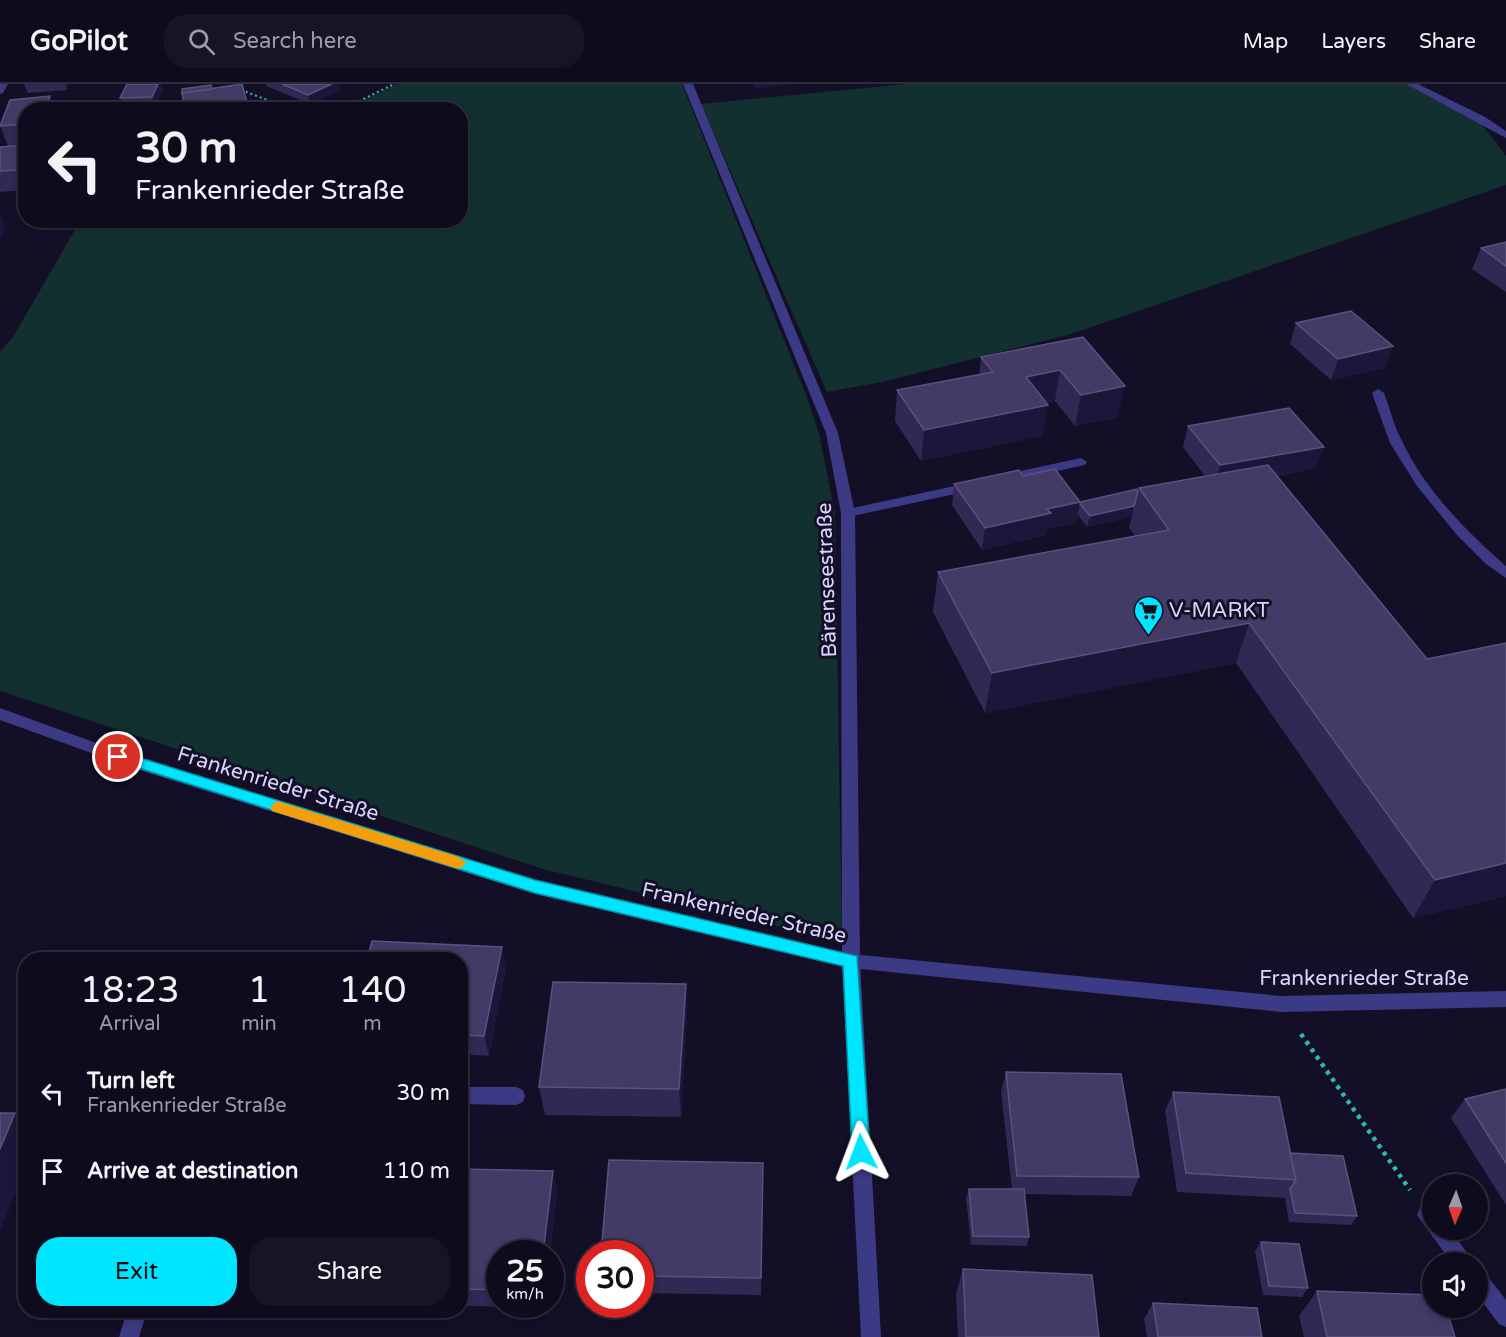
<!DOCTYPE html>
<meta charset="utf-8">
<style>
body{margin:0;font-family:"Varela Round",sans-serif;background:#171425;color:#f1f3f6;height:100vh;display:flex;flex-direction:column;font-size:22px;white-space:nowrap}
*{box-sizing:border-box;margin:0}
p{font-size:20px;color:#9b9ba3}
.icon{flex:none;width:33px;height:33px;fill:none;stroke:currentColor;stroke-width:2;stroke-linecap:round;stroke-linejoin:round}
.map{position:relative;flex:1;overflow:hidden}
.side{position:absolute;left:18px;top:868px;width:450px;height:366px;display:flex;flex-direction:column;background:#0e0b1c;border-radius:24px;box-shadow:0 3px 9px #0003,0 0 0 2px #2e2b3b}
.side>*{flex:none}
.hud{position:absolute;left:18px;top:18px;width:450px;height:126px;border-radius:24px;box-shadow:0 3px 9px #0003,0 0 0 2px #2e2b3b;background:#0e0b1c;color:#f1f3f6;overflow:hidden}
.needle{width:39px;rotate:182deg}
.fabs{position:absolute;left:1422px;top:1090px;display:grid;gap:12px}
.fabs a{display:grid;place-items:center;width:66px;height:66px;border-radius:50%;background:#0e0b1c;box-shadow:0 3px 9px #0003,0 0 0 2px #2e2b3b;font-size:30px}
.speed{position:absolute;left:486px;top:1156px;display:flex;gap:12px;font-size:30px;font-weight:700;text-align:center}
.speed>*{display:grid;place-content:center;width:78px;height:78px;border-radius:50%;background:#0e0b1c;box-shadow:0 3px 9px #0003,0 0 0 2px #2e2b3b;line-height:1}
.speed small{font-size:15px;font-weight:400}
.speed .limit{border:9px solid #d22;background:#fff;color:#111}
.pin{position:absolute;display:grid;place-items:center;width:51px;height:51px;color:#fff;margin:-26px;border:3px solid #fff;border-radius:50%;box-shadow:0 2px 6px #0007}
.me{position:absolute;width:66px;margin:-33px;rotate:357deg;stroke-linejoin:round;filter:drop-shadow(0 0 4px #0008)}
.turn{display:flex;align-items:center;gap:21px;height:126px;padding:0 18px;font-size:27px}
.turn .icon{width:78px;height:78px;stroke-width:2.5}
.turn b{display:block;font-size:42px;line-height:51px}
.eta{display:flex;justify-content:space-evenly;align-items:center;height:102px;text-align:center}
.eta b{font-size:36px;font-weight:600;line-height:42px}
.cta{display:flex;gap:12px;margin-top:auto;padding:12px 18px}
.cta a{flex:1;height:69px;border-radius:24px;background:#00e5ff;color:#111;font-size:24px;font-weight:600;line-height:69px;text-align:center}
.cta a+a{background:#171425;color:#f1f3f6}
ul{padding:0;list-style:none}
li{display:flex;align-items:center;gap:18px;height:78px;padding:0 18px}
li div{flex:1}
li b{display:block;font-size:22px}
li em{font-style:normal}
header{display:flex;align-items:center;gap:36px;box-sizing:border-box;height:84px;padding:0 30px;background:#0e0b1c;border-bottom:2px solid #2e2b3b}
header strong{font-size:28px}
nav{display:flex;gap:33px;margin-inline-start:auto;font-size:21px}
.search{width:420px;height:54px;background:#171425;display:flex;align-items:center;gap:15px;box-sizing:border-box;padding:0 21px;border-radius:24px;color:#9b9ba3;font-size:22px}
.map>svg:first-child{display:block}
.green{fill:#12302f}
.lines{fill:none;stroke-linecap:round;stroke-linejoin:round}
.path-far1{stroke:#2fb8b0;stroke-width:2;stroke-dasharray:2 3;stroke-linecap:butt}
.path{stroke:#2fb8b0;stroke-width:4.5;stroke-dasharray:4 5;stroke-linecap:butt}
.service{fill:#3d3a85;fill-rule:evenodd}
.minor{fill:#3d3a85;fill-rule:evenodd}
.tertiary{fill:#3d3a85;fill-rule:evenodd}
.wall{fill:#312854}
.shaded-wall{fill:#1d163a}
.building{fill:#433a66;stroke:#5a527e;stroke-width:1.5}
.route{fill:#00e5ff;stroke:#0095a6;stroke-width:1.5}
.slow{fill:#f59e0b}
.labels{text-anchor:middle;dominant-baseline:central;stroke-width:6;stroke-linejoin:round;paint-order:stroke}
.street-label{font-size:21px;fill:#d9d4ff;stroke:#130f26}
.poi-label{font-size:21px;fill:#d9d4ff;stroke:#130f26;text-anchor:start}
</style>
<header>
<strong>GoPilot</strong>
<div class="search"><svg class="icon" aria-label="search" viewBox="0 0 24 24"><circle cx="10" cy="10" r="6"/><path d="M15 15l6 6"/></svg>Search here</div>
<nav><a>Map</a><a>Layers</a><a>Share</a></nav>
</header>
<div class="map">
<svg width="1506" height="1253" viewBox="0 0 1506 1253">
<rect width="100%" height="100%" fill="#130f26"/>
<g class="green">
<path d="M397,0H682L806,311L819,350L835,429L842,858L543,785L0,607V268L13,253L80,137L460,136V26L344,25Z"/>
<path d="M906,0H1406L1480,38L1506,72V101L1071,250L882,298L827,308L701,20Z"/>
</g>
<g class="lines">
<g class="path-far1">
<path d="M241,6L294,26"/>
<path d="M341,26L394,0"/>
</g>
<path class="path" d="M1301,950L1410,1106"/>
<g class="service">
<path d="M1081,374L1087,378L1085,381L1002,399L996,395L1002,391Z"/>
<path d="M973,398L979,402L978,405L848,433L841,429L848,425Z"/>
<path d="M460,1003H516L523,1006L525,1012L523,1018L516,1021L460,1020Z"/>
</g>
<g class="minor">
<path d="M0,0H8L3,9L0,10Z"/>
<path d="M683,0H693L838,349L855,429L860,877L881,1253H861L842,877L841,429L826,349Z"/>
<path d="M1406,0H1418L1485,33L1506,47V54Z"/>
<path d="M1378,305L1384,309C1390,325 1394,342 1402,357C1425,406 1466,447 1506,482V494L1486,480L1457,451L1417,402L1390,359L1372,309Z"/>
<path d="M1427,1121L1432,1124V1146H1451L1474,1179H1452L1417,1131L1420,1124Z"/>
<path d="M1478,1186L1485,1189L1506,1216V1243L1499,1240L1478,1212Z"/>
<path d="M127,1227H147L139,1253H119Z"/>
</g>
<path class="tertiary" d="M0,624L143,676L535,796L851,870L1281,912L1506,907V923L1281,928L851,884L535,810L133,684L0,636Z"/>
</g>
<g class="wall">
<path d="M24,0H69L67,6L28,9Z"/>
<path d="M266,0H340L341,6L310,20L266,2Z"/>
<path d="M163,5L155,23L123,24L120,14Z"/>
<path d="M26,26V60L8,62L0,42Z"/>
<path d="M26,61V103L24,106L0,108V63Z"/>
<path d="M1506,158V208L1472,185L1481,164Z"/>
<path d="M1296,239L1393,262L1385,284L1331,296L1290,260Z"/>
<path d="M1083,253L1118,333L1075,342L1055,317L1046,319L1048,321L1042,352L921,377L895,337L897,306L979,291L981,273Z"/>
<path d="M1188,342L1324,363L1316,384L1276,392L1427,575L1506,559V812L1413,834L1236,579L985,629L933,528L938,488L1135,452L1129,443L1132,433L1087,443L1078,431L1076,439L1047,445L1046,451L982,466L952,421L954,400L1023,392L1080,418L1138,407L1139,404L1205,392L1183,363Z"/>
<path d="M460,876L506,884L489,972L460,970Z"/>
<path d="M687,929L681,1033L545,1031L539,1003Z"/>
<path d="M1006,988L1139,1093L1131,1112L1024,1110L1029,1153L1027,1162L971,1161L966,1114L969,1105H1012L1001,1008Z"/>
<path d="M1506,1005V1121L1451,1034L1465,1015Z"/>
<path d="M1173,1008L1290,1069L1357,1132L1351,1141L1289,1138L1285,1114L1177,1108L1165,1027Z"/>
<path d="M763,1079L761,1211L640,1209V1170Z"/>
<path d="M460,1085L557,1105L550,1170H500V1221H544V1223L460,1222Z"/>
<path d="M1261,1158L1308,1204L1302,1213L1263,1211L1255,1167Z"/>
<path d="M963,1185L1099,1253H958L956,1210Z"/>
<path d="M1317,1207L1455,1253H1304L1299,1232Z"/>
<path d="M1153,1219L1262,1253H1147L1144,1235Z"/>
<path d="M219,1227H347L346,1232L221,1229Z"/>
</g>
<g class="shaded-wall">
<path d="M65,0H69L67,6Z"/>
<path d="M158,0H161L163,5L155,23L152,13Z"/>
<path d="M332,0H340L341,6L310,20L308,11Z"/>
<path d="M754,0H793L754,5Z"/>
<path d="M50,12L54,26H46Z"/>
<path d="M26,62V103L24,106L17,86Z"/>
<path d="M0,129L5,142L0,156Z"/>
<path d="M1393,262L1385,284L1331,296L1338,275Z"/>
<path d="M1060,286L1055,317L1021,324L1026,293Z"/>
<path d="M1125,302L1118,333L1075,342L1081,311Z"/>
<path d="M1048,321L1042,352L921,377L924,346Z"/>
<path d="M1324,363L1316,384L1214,403L1220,381Z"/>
<path d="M1080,418L1076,439L1047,445L1046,451L982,466L985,444L1047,425Z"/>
<path d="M1134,422L1132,433L1087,443L1090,432Z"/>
<path d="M1249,539L1236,579L985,629L992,589Z"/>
<path d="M1506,779V812L1413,834L1435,796Z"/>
<path d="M502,863L506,884L489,972L484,952Z"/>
<path d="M686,900L687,929L681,1033L679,1005Z"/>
<path d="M15,1029L26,1043V1083L0,1147V1065Z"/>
<path d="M553,1087L557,1105L550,1170H543Z"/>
</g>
<g class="building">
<path d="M127,0H158L152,13L120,14Z"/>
<path d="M242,0L249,26H185L182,9Z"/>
<path d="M282,0H332L308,11Z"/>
<path d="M211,1L212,5L182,9V5Z"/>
<path d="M50,12L46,26H26V40L0,42L10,16Z"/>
<path d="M26,61L17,86L0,87V63Z"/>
<path d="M1506,158V182L1481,164Z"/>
<path d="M1351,227L1393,262L1338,275L1296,239Z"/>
<path d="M1083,253L1125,302L1081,311L1060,286L1026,293L1048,321L924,346L897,306L993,288L981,273Z"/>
<path d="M1289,324L1324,363L1220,381L1188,342Z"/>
<path d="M1268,381L1427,575L1506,559V779L1435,796L1249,539L992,589L938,488L1169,446L1139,404Z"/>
<path d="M1055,385L1080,418L1047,425L1051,429L985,444L954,400L1019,386L1023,392Z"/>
<path d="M1137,405L1138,407L1134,422L1090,432L1080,420V418Z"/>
<path d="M372,857L502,863L484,952L460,951V876H367Z"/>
<path d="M553,898L686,900L679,1005L539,1003Z"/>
<path d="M1006,988L1121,990L1139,1093L1017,1092Z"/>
<path d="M1506,1005V1079L1465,1015Z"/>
<path d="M1173,1008L1279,1013L1296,1096L1186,1089Z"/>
<path d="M0,1029H15L0,1065Z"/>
<path d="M1290,1069L1343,1072L1357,1132L1295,1129L1290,1105L1296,1096Z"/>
<path d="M609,1076L763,1079L761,1194L640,1192V1170H601Z"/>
<path d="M460,1085L553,1087L543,1170H500V1206L460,1205Z"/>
<path d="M969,1105H1024L1029,1153L973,1152Z"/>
<path d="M1261,1158L1299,1160L1308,1204L1269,1202Z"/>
<path d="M963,1185L1092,1191L1099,1253H966Z"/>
<path d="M1317,1207L1432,1211V1224H1446L1455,1253H1327Z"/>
<path d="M1153,1219L1257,1224L1262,1253H1158Z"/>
</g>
<path class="route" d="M118,667L535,796L857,872L870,1068L867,1073L861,1076L855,1073L852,1068L843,882L535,809L113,676V669Z"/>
<path class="slow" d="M277,717L459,773L467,779L459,785L272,727L270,723Z"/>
<defs>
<symbol id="supermarket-pin" viewBox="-11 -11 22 30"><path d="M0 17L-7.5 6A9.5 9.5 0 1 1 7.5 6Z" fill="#00e5ff" stroke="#130f26"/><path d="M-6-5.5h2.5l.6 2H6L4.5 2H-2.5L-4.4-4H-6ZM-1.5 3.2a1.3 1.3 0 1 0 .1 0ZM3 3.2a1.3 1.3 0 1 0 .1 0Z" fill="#111"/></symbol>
</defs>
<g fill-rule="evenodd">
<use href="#supermarket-pin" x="1132" y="510" width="33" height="45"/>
</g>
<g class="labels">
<g class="street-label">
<text transform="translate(827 496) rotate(-92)">Bärenseestraße</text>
<text transform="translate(278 700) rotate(17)">Frankenrieder Straße</text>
<text transform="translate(744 829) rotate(13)">Frankenrieder Straße</text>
<text x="1364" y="894">Frankenrieder Straße</text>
</g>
<g class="poi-label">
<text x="1169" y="526">V-MARKT</text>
</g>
</g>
</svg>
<div class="fabs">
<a><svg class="needle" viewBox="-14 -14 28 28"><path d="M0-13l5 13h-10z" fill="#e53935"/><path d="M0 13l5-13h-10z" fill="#9b9ba3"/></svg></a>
<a><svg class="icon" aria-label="sound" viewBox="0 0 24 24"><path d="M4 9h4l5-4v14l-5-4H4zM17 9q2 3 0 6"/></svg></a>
</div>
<div class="speed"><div>25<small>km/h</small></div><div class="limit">30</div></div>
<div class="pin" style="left:118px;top:673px;background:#d93025"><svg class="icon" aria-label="arrive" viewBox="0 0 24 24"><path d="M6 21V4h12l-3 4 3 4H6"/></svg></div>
<svg class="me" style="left:861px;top:1068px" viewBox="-20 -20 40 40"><path d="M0-17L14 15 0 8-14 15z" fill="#00e5ff" stroke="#fff" stroke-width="4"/></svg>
<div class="hud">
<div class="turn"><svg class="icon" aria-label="left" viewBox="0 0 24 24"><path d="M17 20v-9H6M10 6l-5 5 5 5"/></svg><div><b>30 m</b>Frankenrieder Straße</div></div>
</div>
<section class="side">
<div class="eta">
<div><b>18:23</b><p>Arrival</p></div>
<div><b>1</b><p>min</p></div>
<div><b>140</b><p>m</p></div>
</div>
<ul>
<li><svg class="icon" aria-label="left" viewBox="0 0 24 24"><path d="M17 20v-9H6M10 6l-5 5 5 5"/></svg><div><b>Turn left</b><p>Frankenrieder Straße</p></div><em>30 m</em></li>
<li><svg class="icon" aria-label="arrive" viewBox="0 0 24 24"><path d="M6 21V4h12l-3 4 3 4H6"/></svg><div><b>Arrive at destination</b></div><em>110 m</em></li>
</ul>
<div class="cta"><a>Exit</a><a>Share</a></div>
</section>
</div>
